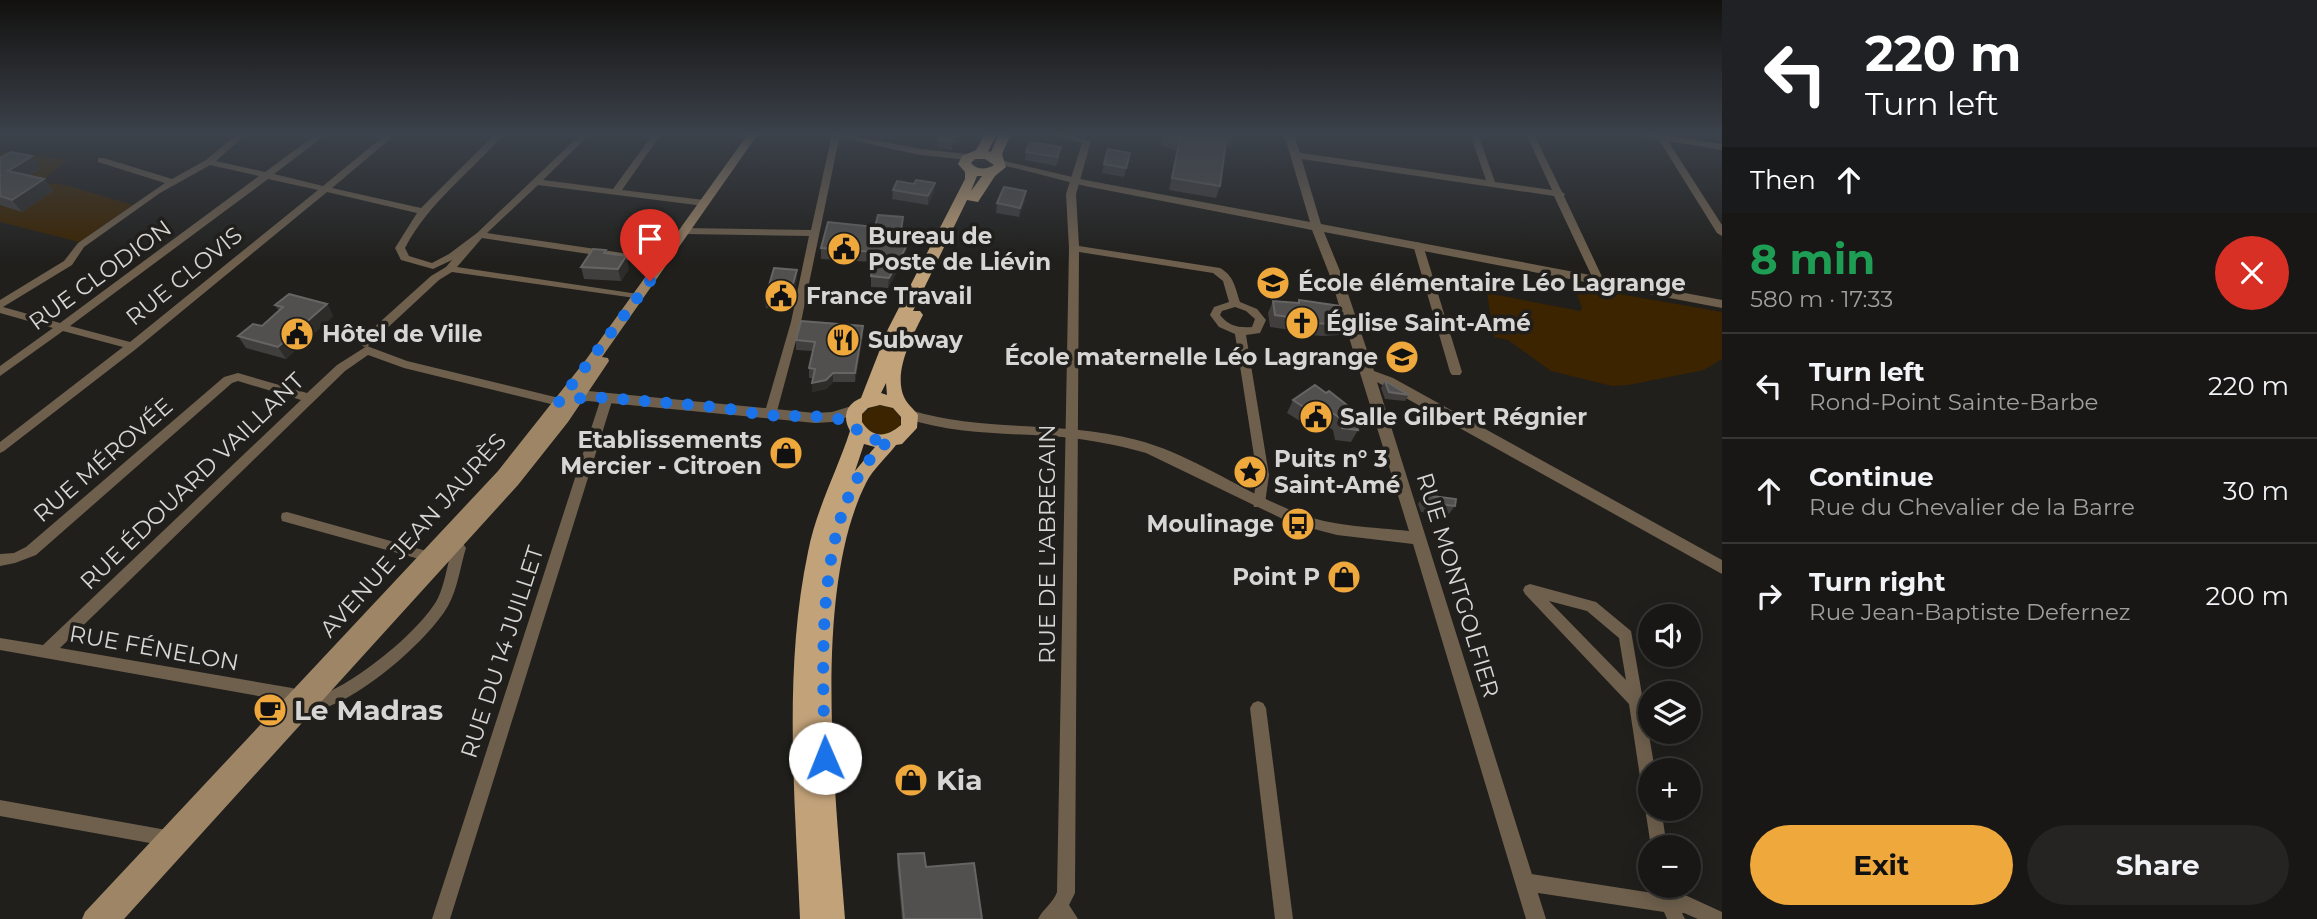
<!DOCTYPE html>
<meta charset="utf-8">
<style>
body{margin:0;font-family:Montserrat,sans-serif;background:#252422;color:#f1f3f6;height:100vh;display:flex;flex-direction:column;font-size:26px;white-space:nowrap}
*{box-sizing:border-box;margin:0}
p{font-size:23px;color:#9f9fa0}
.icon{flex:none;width:38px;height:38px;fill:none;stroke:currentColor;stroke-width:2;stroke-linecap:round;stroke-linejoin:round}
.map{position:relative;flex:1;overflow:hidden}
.side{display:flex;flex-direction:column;background:#181715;width:595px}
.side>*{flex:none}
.top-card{background:#202124;color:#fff;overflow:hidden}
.tools{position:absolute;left:1638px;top:604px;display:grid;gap:14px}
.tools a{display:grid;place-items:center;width:63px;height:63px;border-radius:50%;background:#181715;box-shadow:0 4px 18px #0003,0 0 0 2px #363634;font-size:35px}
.pin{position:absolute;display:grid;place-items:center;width:60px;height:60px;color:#fff;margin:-72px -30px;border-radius:50% 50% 50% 0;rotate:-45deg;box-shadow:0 0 7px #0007}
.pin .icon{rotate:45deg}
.me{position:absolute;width:77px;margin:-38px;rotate:359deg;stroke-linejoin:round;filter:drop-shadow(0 0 5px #0008)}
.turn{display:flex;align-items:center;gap:24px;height:147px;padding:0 28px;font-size:32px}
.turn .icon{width:91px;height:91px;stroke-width:2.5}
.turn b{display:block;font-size:49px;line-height:60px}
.then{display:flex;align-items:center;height:66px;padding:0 28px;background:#0003;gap:14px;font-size:26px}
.round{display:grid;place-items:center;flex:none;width:74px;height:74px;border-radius:37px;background:#252422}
.overview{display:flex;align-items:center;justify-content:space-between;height:119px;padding:0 28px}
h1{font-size:42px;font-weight:700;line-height:52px;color:#1e9e55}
.cta{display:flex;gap:14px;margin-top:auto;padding:14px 28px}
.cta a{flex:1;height:80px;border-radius:42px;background:#eea83c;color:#111;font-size:28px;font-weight:700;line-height:80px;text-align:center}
.cta a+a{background:#252422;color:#f1f3f6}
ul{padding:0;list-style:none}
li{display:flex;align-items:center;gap:21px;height:105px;padding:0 28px;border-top:2px solid #363634}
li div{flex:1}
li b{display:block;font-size:26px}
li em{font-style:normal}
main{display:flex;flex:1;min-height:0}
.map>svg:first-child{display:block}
.green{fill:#3c2400}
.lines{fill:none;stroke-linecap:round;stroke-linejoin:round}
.minor{fill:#6f604d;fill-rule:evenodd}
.tertiary{fill:#6f604d;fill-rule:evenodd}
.secondary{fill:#9e8566;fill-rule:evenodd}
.primary{fill:#c2a279;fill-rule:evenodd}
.wall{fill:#413f3d}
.shaded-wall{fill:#2d2c29}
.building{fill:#51504e;stroke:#666563;stroke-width:2}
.route{stroke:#1a73e8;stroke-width:12;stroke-dasharray:0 21.6}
.labels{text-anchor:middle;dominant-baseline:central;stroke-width:7;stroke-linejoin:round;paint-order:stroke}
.poi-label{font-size:23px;font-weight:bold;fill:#d7d6d4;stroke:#201f1c;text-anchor:start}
.street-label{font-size:23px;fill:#d7d6d4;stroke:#201f1c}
.near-poi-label{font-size:28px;font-weight:bold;fill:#d7d6d4;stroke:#201f1c;text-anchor:start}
</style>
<main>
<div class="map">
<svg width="1722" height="919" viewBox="0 0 1722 919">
<rect width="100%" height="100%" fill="#201f1c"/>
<g class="green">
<path d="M0,151L68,160L40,182L65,185L133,205L79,242L0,222Z"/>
<path d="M1574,286L1722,312V359L1704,370L1628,385L1612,386L1551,371L1508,340L1494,337L1487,293L1580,311L1582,308Z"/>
<path d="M875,406C888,405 900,409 901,423C896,434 888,434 877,436L859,424L862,413Z"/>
</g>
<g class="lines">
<g class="minor">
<path d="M237,134H246L216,161L265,172L317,134H327L274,174L323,186L386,134H396L332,188L421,208L495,134H504C470,173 429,202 405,248L409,256L432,263L449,254L477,233L581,134H590L543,180L613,189L653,134H661L622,190L704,200L709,203L704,206L538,185L487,233L663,259L668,262L663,265L482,238L457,267L638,294L643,297L642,299L452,272L439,280L368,346L364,347L359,343L360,340L431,276L446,267L452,260L433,269L401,260L395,248L417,213L327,192L136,349L4,451L0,453V442L123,347L63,331L0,376V366L53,328L0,313V300L64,261L78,243L165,183L98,162V158H104L172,179L206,160ZM210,165L259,176L60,323L3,307L72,265L84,247L160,193ZM268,179L318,190L130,342L70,326Z"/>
<path d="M832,134H840L801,322L776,415L770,419L764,415L791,322L809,236L685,234L680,231L685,228L811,230Z"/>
<path d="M1047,134H1065L1091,141L1076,194L1079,246L1220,268C1234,276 1235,287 1240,302L1257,309L1266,320L1260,333L1246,335L1269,475L1265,503L1264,507H1254L1253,503L1257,475L1235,334L1219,327L1210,315L1214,307L1229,302L1223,281L1213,273L1079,252L1075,893L1069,905L1078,919H1038C1043,909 1053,903 1057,892L1069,248L1066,194L1082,143ZM1235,307L1246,311L1255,319L1252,327C1238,328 1229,326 1220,315L1222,311Z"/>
<path d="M1470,134H1478L1495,182L1552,190L1526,134H1534L1562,192L1565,194L1564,196L1604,281L1603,283L1599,284L1594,281L1554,196L1295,158L1291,155L1295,152L1486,180Z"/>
<path d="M1634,134H1656L1722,144V150L1668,141L1722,225V236L1717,233L1659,140Z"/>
<path d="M1418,242L1423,245L1462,372L1460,375H1452L1450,372L1413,245Z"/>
<path d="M367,346L407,361L559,398L565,402L559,406L404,368L368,355L345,371L60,648L292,688L316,697C352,686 421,631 438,598C445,583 447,565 452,550L448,545L450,541C457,539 462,541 466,548C460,567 458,588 448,606C428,641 353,706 312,711L292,702L0,650V638L43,645L301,400L238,381L232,383L36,555L15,563L0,566V554L14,553L26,547L224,377L238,373L307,393L337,365Z"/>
<path d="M607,394L613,398L450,919H432L601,398Z"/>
<path d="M287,512L430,552L435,553L437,557L435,561L430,562L282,521L281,517L282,513Z"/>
<path d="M1530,584L1596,602L1631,631L1655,770H1650V798L1644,796L1642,790L1629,704L1525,594L1523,590L1525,586ZM1549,601L1587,611L1619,638L1626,680Z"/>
<path d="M1258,701L1263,703L1266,708L1293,919H1275L1250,708L1253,703Z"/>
<path d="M0,800L172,831L178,833L180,839L178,845L172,847L0,816Z"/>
<path d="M1650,801V808H1661L1667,847H1651L1645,808L1647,802Z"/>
<path d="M1525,873L1659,894L1658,886H1674L1676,895H1685L1722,912V919H1698L1684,913H1682L1685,919H1667L1664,912L1525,891L1519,888L1516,882L1519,876Z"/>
</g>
<g class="tertiary">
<path d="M824,134H845L920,149L969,154L974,157L969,160L920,155Z"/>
<path d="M1284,134H1294L1321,224L1722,300V308L1324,232L1342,276L1374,371L1393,378L1722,560V574L1377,382L1546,919H1526L1413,544L1337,535L1291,523L1146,453C1114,444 1082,438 1050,436C1000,433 953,434 905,418L903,415L910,410C984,433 1062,420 1137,440C1194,455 1244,493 1298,513C1333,527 1373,527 1409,531L1330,276L1312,230L1085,186L995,163L1000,160L1085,180L1310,222Z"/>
<path d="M588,391L815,413L832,412L855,405L862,410L860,413L832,422L815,423L588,401L569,404L562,399L564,396Z"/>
</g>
<path class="secondary" d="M748,134H758L602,357L608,358L609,361L568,422L518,485L124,919H82L85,912L498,471L585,361Z"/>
<path class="primary" d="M985,134H997L988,151L991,152L999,134H1011L1002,154L1006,167L995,176L978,202L967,200L913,311H920L923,315C912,337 893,372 904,397C907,404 914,409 918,415L917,428L902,444L896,445C887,457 873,469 866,483C811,593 836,797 845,919H800C795,798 783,671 808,552C816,510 837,471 850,431C842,417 846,404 861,398L888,329L965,179V172L958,164L962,156L976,150ZM975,159H985L994,165C986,170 977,170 971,163ZM977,176H982L971,191ZM886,383L887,395L881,393ZM880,405L893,408L901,417V425C887,437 873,439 862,422V414L868,408ZM864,444L875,447L855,471Z"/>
</g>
<g class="wall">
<path d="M962,134L958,144L952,146V150L937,148L938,139Z"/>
<path d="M1163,134H1234L1230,146L1226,145L1220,186L1216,198L1169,190L1177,151L1160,145Z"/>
<path d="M1026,152L1060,156L1056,166L1025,160Z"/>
<path d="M1130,153L1124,177L1102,173L1104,164Z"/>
<path d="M0,158L41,168L29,176L44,179L53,191L22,212L0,205Z"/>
<path d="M935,183L934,192L928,205L892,199L893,190L914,184Z"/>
<path d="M1025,200L1019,217L996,213L997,203Z"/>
<path d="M875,227H902L900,245L906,247L905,257L888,288L871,287V276L873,262L821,259V248Z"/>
<path d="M606,250L607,254L629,269L621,281L584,279L581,267Z"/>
<path d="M797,279L789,310L766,308L765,299Z"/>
<path d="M1299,300L1345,323L1339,335L1322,336L1299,334L1298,331L1270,327L1268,313L1273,301L1298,303Z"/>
<path d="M327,304L333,316L286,359L246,348L238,336L262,326L279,311L275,305Z"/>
<path d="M863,335L855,382H833L826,389L812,392V383L813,378H809V368L813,351L796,350V340Z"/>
<path d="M1385,381L1409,395L1405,401L1385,399L1381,388Z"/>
<path d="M1315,385L1358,430L1351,442L1335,440L1333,430L1321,422L1308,426L1287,413L1293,400Z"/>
<path d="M1424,495L1455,506L1448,515L1421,512L1418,504Z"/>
<path d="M898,854L926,867L982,919H902L897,862Z"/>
</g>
<g class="shaded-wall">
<path d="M959,134H962L958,144L952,146L953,141L951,138Z"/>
<path d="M32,156L41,168L17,183L8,171Z"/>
<path d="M44,179L53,191L22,212L12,200Z"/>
<path d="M935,183L934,192L928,205V196Z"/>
<path d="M1026,191L1025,200L1019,217L1020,208Z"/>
<path d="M906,247L905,257L888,288L889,278Z"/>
<path d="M626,256L629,269L621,281L618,269Z"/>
<path d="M797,270V279L789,310L788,301Z"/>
<path d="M327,304L333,316L286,359L278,347Z"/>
<path d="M863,326V335L855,382V373Z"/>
<path d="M833,373V382L826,389L812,392V383Z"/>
<path d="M1328,410L1321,422L1308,426L1314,414Z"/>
</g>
<g class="building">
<path d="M940,134H959V135L951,138L953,141L938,139Z"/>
<path d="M1166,134H1227L1220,186L1172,178L1180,139Z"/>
<path d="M1030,142L1061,147L1057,157L1026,152Z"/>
<path d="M1108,149L1130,153L1126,168L1104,164Z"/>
<path d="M11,152L32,156L8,171L44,179L12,200L0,196V158Z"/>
<path d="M916,180L935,183L928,196L893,190L897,181L914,184Z"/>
<path d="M1004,187L1026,191L1020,208L997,203Z"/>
<path d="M878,215L903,217L899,245L906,247L889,278L871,276L875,252L821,248L828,222L875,227Z"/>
<path d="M593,249L606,250L604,253L626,256L618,269L581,267Z"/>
<path d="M774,268L797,270L788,301L765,299Z"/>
<path d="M289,294L327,304L278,347L238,336L253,324L262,326L283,307L275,305Z"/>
<path d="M1299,300L1340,306L1345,323L1328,324L1304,322V319L1275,315L1273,301L1299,303Z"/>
<path d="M801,321L863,326L855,373H833L826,380L812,383L815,369L809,368L815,342L796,340Z"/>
<path d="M1385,381L1409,395L1389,392Z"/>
<path d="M1315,385L1326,393L1329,391L1352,409L1358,430L1342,428L1340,418L1328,410L1314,414L1293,400Z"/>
<path d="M1424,495L1456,499L1455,506L1427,503Z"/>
<path d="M924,853L926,867L974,863L982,919H904L898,854Z"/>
</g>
<linearGradient id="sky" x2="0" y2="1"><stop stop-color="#12110f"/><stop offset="0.51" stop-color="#3c424b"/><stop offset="1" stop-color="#3c424b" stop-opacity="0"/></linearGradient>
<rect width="1722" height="263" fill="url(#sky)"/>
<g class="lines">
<path class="route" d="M650,281L559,402C588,394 616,399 645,401C681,404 717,406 752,413C779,418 806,414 833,418C858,421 860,444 890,440C811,499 823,669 825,758"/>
</g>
<defs>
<symbol id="civic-disc" viewBox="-11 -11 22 22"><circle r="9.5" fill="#eea83c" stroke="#201f1c"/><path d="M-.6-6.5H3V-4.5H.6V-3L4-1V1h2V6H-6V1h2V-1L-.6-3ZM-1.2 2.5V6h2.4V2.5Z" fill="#111"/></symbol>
<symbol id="school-disc" viewBox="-11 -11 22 22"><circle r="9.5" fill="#eea83c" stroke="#201f1c"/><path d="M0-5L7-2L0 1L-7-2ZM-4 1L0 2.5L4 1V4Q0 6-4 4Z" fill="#111"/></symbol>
<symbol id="church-disc" viewBox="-11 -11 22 22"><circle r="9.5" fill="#eea83c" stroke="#201f1c"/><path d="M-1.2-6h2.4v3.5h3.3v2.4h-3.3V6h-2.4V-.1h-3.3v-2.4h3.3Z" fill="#111"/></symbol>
<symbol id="restaurant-disc" viewBox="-11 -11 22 22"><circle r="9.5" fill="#eea83c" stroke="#201f1c"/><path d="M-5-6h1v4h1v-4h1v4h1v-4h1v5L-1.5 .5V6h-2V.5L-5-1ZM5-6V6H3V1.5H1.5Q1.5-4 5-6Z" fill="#111"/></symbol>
<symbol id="shop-disc" viewBox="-11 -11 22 22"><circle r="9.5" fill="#eea83c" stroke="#201f1c"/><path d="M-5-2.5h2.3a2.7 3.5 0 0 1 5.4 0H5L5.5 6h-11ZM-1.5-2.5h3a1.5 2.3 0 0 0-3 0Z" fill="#111"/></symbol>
<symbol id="sight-disc" viewBox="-11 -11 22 22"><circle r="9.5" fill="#eea83c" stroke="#201f1c"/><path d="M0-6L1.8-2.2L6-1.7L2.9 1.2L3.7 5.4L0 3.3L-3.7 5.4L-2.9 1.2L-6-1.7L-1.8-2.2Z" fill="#111"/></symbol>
<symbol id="bus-disc" viewBox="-11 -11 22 22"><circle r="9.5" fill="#eea83c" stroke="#201f1c"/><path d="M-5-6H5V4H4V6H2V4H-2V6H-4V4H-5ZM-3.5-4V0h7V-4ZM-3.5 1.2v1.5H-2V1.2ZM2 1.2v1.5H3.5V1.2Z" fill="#111"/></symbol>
<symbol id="cafe-disc" viewBox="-11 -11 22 22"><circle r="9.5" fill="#eea83c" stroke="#201f1c"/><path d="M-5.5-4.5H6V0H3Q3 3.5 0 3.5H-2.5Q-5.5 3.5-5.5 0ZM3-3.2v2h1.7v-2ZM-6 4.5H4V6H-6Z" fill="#111"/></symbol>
</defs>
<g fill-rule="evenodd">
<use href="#civic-disc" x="825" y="230" width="38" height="38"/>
<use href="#school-disc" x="1254" y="264" width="38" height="38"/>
<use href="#civic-disc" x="762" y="277" width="38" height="38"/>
<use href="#church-disc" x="1283" y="304" width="38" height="38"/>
<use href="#civic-disc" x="278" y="315" width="38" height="38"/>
<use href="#restaurant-disc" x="824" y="321" width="38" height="38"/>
<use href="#school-disc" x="1383" y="338" width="38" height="38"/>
<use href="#civic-disc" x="1297" y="398" width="38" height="38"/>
<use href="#shop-disc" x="767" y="434" width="38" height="38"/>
<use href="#sight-disc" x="1231" y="453" width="38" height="38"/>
<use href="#bus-disc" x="1279" y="505" width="38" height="38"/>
<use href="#shop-disc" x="1325" y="558" width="38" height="38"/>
<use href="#cafe-disc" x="251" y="691" width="38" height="38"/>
<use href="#shop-disc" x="892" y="761" width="38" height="38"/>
</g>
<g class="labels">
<g class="poi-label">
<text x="868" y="236">Bureau de<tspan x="868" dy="26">Poste de Liévin</tspan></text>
<text x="1298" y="283">École élémentaire Léo Lagrange</text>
<text x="806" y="296">France Travail</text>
<text x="1326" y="323">Église Saint-Amé</text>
<text x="322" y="334">Hôtel de Ville</text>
<text x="868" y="340">Subway</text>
<text x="1378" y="357" text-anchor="end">École maternelle Léo Lagrange</text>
<text x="1340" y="417">Salle Gilbert Régnier</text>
<text x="762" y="440" text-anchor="end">Etablissements<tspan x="762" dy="26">Mercier - Citroen</tspan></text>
<text x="1274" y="459">Puits n° 3<tspan x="1274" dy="26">Saint-Amé</tspan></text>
<text x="1274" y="524" text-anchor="end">Moulinage</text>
<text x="1320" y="577" text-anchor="end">Point P</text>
</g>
<g class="street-label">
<text transform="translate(100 275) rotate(-36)">RUE CLODION</text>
<text transform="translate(184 276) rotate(-39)">RUE CLOVIS</text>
<text transform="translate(103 460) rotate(-41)">RUE MÉROVÉE</text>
<text transform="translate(192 481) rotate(-44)">RUE ÉDOUARD VAILLANT</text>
<text transform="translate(413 535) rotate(-48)">AVENUE JEAN JAURÈS</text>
<text transform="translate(1047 544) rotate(-90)">RUE DE L'ABREGAIN</text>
<text transform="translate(1458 585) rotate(73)">RUE MONTGOLFIER</text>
<text transform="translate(154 648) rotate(10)">RUE FÉNELON</text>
<text transform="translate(502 652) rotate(-72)">RUE DU 14 JUILLET</text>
</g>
<g class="near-poi-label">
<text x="294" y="710">Le Madras</text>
<text x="936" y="780">Kia</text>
</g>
</g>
</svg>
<div class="tools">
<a><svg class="icon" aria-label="sound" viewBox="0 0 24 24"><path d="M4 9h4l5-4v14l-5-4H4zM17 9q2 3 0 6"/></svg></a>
<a><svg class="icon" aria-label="layers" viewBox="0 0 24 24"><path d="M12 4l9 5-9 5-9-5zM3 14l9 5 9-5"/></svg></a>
<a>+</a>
<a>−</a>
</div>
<div class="pin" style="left:650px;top:281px;background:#d93025"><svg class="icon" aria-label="arrive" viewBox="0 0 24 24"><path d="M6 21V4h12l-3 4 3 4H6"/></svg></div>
<svg class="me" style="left:825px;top:758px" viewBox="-20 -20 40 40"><circle r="19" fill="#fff"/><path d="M0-13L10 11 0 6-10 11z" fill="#1a73e8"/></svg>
</div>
<section class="side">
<div class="top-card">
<div class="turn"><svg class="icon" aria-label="left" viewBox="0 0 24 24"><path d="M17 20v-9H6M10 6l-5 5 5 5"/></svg><div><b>220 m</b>Turn left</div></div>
<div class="then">Then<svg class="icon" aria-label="ahead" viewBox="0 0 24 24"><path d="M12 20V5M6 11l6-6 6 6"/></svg></div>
</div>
<div class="overview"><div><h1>8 min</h1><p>580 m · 17:33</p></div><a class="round" style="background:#d93025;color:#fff"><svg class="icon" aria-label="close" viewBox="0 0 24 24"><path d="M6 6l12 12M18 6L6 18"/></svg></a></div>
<ul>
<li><svg class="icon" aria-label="left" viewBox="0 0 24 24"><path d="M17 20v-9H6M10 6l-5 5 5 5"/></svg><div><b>Turn left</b><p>Rond-Point Sainte-Barbe</p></div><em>220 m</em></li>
<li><svg class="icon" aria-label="ahead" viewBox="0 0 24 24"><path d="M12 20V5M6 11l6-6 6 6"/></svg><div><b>Continue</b><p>Rue du Chevalier de la Barre</p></div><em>30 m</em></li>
<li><svg class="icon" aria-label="right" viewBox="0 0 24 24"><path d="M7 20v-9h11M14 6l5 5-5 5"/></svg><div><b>Turn right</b><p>Rue Jean-Baptiste Defernez</p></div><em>200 m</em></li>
</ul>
<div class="cta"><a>Exit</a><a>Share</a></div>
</section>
</main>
